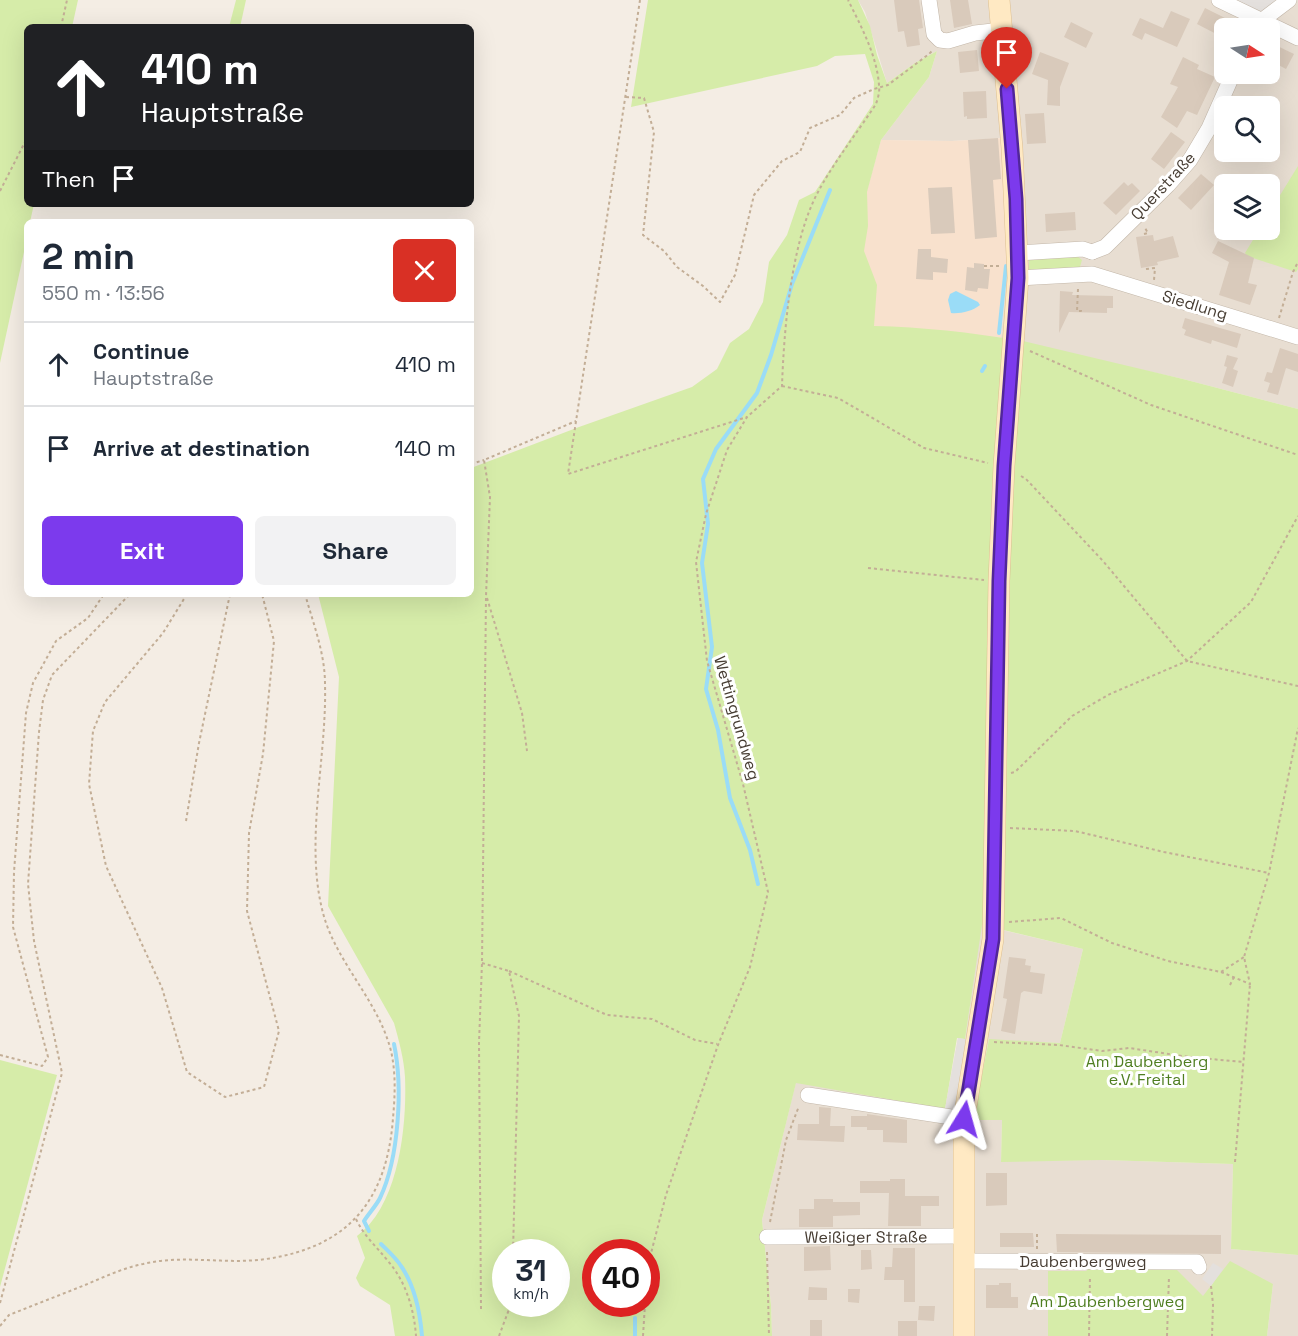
<!DOCTYPE html>
<meta charset="utf-8">
<style>
body{margin:0;font-family:"Space Grotesk",sans-serif;background:#f2f2f3;color:#1f2937;height:100vh;display:flex;flex-direction:column;font-size:22px;white-space:nowrap}
*{box-sizing:border-box;margin:0}
p{font-size:20px;color:#747a83}
.icon{flex:none;width:33px;height:33px;fill:none;stroke:currentColor;stroke-width:2;stroke-linecap:round;stroke-linejoin:round}
.map{position:relative;flex:1;overflow:hidden}
.side{position:absolute;left:24px;top:219px;width:450px;height:378px;display:flex;flex-direction:column;background:#fff;border-radius:9px;box-shadow:0 6px 24px #0002}
.side>*{flex:none}
.hud{position:absolute;left:24px;top:24px;width:450px;height:183px;border-radius:9px;box-shadow:0 6px 24px #0002;background:#202124;color:#fff;overflow:hidden}
.needle{width:39px;rotate:102deg}
.buttons{position:absolute;left:1214px;top:18px;display:grid;gap:12px}
.buttons a{display:grid;place-items:center;width:66px;height:66px;border-radius:9px;background:#fff;box-shadow:0 6px 24px #0002;font-size:30px}
.speed{position:absolute;left:492px;top:1239px;display:flex;gap:12px;font-size:30px;font-weight:700;text-align:center}
.speed>*{display:grid;place-content:center;width:78px;height:78px;border-radius:50%;background:#fff;box-shadow:0 6px 24px #0002;line-height:1}
.speed small{font-size:15px;font-weight:400}
.speed .limit{border:9px solid #d22;background:#fff;color:#111}
.pin{position:absolute;display:grid;place-items:center;width:51px;height:51px;color:#fff;margin:-62px -26px;border-radius:50% 50% 50% 0;rotate:-45deg;box-shadow:0 0 6px #0007}
.pin .icon{rotate:45deg}
.me{position:absolute;width:66px;margin:-33px;rotate:8deg;stroke-linejoin:round;filter:drop-shadow(0 0 4px #0008)}
.turn{display:flex;align-items:center;gap:21px;height:126px;padding:0 18px;font-size:27px}
.turn .icon{width:78px;height:78px;stroke-width:2.5}
.turn b{display:block;font-size:42px;line-height:51px}
.then{display:flex;align-items:center;height:57px;padding:0 18px;background:#0003;gap:12px;font-size:22px}
.round{display:grid;place-items:center;flex:none;width:63px;height:63px;border-radius:9px;background:#f2f2f3}
.headline{display:flex;align-items:center;justify-content:space-between;height:102px;padding:0 18px}
h1{font-size:36px;font-weight:600;line-height:45px}
.cta{display:flex;gap:12px;margin-top:auto;padding:12px 18px}
.cta a{flex:1;height:69px;border-radius:9px;background:#7c3aed;color:#fff;font-size:24px;font-weight:600;line-height:69px;text-align:center}
.cta a+a{background:#f2f2f3;color:#1f2937}
ul{padding:0;list-style:none}
li{display:flex;align-items:center;gap:18px;height:84px;padding:0 18px;border-top:2px solid #e0e1e3}
li div{flex:1}
li b{display:block;font-size:22px}
li em{font-style:normal}
.map>svg:first-child{display:block}
.residential{fill:#e8ded2;fill-rule:evenodd}
.commercial{fill:#f8e1cd}
.green{fill:#d6eca9;fill-rule:evenodd}
.parking{fill:#e4e0dd}
.water{fill:#9adcf7}
.lines{fill:none;stroke-linecap:round;stroke-linejoin:round}
.stream{stroke:#9adcf7;stroke-width:4}
.building{fill:#d9cabb}
.street-casing{stroke:#c3b7a9;stroke-width:16}
.secondary-casing{stroke:#dcbf91;stroke-width:22}
.path{stroke:#c3ae96;stroke-width:2;stroke-dasharray:3 3;stroke-linecap:butt}
.street{stroke:#fff;stroke-width:15}
.secondary{stroke:#ffe9c3;stroke-width:21}
.route-casing{stroke:#51269a;stroke-width:15}
.route{stroke:#7c3aed;stroke-width:10}
.labels{text-anchor:middle;dominant-baseline:central;stroke-width:6;stroke-linejoin:round;paint-order:stroke}
.street-label{font-size:16px;fill:#473d33;stroke:#fff}
.park-label{font-size:16px;fill:#4f7e21;stroke:#fff}
</style>
<div class="map">
<svg width="1298" height="1336" viewBox="0 0 1298 1336">
<rect width="100%" height="100%" fill="#f4ede4"/>
<g class="residential">
<path d="M858,0H1298V409L1183,379L1001,338L1009,247L1002,138L952,141L881,140L929,77L937,51L915,63L887,83L865,12ZM1224,28H1269V74H1224ZM1224,106H1269V152H1224ZM1224,184H1269V230H1224Z"/>
<path d="M981,925L1083,949L1060,1043L989,1040L973,1120H1002L1001,1161L1102,1160L1233,1164L1231,1249L1298,1255V1336H1267L1273,1284L1203,1297L1086,1271H1048V1336H772L771,1305L762,1220L796,1082L945,1109L958,1038L965,1039Z"/>
</g>
<path class="commercial" d="M1003,138L1009,247L1001,338L946,332L817,372L881,140L952,141Z"/>
<g class="green">
<path d="M0,0H78L72,27H27V204H34L30,222H27V238L0,363Z"/>
<path d="M236,0H246L240,27H229Z"/>
<path d="M648,0H858L870,26L877,55L887,83L915,63L937,51L929,77L881,140L867,192L868,226L864,251L877,285L874,326C924,327 974,333 1023,341L1183,379L1298,409V1255L1231,1249L1233,1164L1102,1160L1001,1162L1002,1120H973L989,1039L1060,1043L1083,949L982,925L965,1039L957,1038L945,1109L796,1083L762,1220L771,1305L772,1336H395L390,1305L360,1286L356,1278L365,1258L357,1236C399,1205 407,1126 405,1077C404,1059 399,1041 394,1023L328,906L339,677L318,594H471V468L579,427L692,387L717,369L730,343L749,329L763,302L769,262L787,235L799,200L815,192L873,104L874,82L865,54L835,56L817,66L631,107ZM506,1252H556V1304H506ZM596,1252H646V1304H596Z"/>
<path d="M1298,166V269L1296,272L1247,256L1245,253L1259,230H1269V213Z"/>
<path d="M1077,256L1082,260L1079,270H1029V260Z"/>
<path d="M0,1060L57,1075L0,1287Z"/>
<path d="M1230,1261L1273,1284L1267,1336H1048V1271H1086L1093,1265L1173,1266L1203,1296Z"/>
</g>
<g class="parking">
<path d="M1236,0H1283L1264,13Z"/>
<path d="M958,1038L977,1041L965,1113L945,1109Z"/>
<path d="M1213,1263L1223,1269L1211,1286L1202,1279Z"/>
</g>
<path class="water" d="M956,291L978,302L980,305C973,311 960,314 951,313L948,300L950,294Z"/>
<g class="lines">
<g class="stream">
<path d="M999,333L1006,266"/>
<path d="M982,371L985,366"/>
<path d="M758,884L750,850L730,798L718,730L706,689L712,647L702,563L708,524L703,479L716,449L757,393L771,355L792,284L830,190"/>
<path d="M369,1231L364,1221C369,1213 376,1206 380,1198C399,1158 403,1087 394,1044"/>
<path d="M381,1244C388,1251 396,1258 401,1266C415,1286 420,1312 422,1336"/>
<path d="M635,1336V1318"/>
</g>
</g>
<g class="building">
<path d="M894,0H919L923,28L918,29L920,45L907,47L904,31L898,32Z"/>
<path d="M950,0H968L972,24L954,28Z"/>
<path d="M1205,8L1243,27L1242,28H1224V38L1197,24Z"/>
<path d="M1171,11L1190,19L1177,47L1145,33L1142,40L1132,35L1140,18L1163,28Z"/>
<path d="M1071,22L1093,33L1086,48L1064,37Z"/>
<path d="M1269,42L1294,54L1286,69L1269,60Z"/>
<path d="M977,50L979,71L960,73L958,52Z"/>
<path d="M1040,52L1069,63L1060,87V106L1047,105L1048,80L1032,74Z"/>
<path d="M1183,57L1199,65L1197,69L1215,77L1197,115L1187,111L1177,128L1161,117L1178,87L1170,84Z"/>
<path d="M986,91L987,118L967,119V116L964,117L963,92Z"/>
<path d="M1044,113L1046,143L1027,144L1025,114Z"/>
<path d="M1171,132L1185,142L1164,169L1151,159Z"/>
<path d="M998,138L1001,179L993,180L997,237L975,239L968,140Z"/>
<path d="M1201,174L1214,185L1191,210L1178,198Z"/>
<path d="M1124,182L1128,186L1132,183L1140,191L1116,215L1103,203Z"/>
<path d="M952,187L955,233L931,234L928,188Z"/>
<path d="M1075,212L1076,230L1046,232L1045,214Z"/>
<path d="M1153,235L1154,241L1173,236L1179,257L1157,262L1158,265L1141,268L1136,237Z"/>
<path d="M1218,241L1254,258L1248,283L1257,285L1250,305L1219,295L1229,262L1212,253Z"/>
<path d="M918,249H931V257L948,259L947,273L933,272V280L916,279Z"/>
<path d="M974,263L984,264V269H990L988,289L978,288L977,292L965,290L967,267L974,268Z"/>
<path d="M1060,291L1073,292L1072,295L1113,296V308H1107V313L1069,312L1059,333Z"/>
<path d="M1185,318L1241,334L1237,348L1212,340L1211,344L1184,335L1186,330L1182,328Z"/>
<path d="M1280,348L1298,354V372L1286,368L1278,395L1267,392L1270,383L1264,381L1267,372L1272,373Z"/>
<path d="M1227,355L1238,358L1233,369L1238,371L1233,387L1222,383L1227,367L1224,366Z"/>
<path d="M1009,957L1026,959L1025,965L1031,966L1030,972L1045,974L1042,994L1024,991L1021,993L1015,1034L1001,1031L1007,999L1003,998Z"/>
<path d="M819,1107L831,1108L830,1126H845L844,1142L797,1140L798,1124H819Z"/>
<path d="M867,1114L907,1120V1143L883,1142V1130H867V1127H851V1116H867Z"/>
<path d="M986,1173H1007V1205L986,1206Z"/>
<path d="M890,1179H905V1196H939V1206H921V1226H888L889,1193H860V1181H890Z"/>
<path d="M814,1199H833V1202H860V1215L833,1216V1227H799V1209H814Z"/>
<path d="M1000,1233H1033L1034,1247H1000Z"/>
<path d="M1056,1234L1221,1235V1254L1057,1252Z"/>
<path d="M830,1246L831,1270L804,1271V1247Z"/>
<path d="M893,1248H915V1302H904V1280H884L885,1267H892Z"/>
<path d="M861,1250H871L872,1269L861,1270Z"/>
<path d="M999,1283H1011V1297H1018V1308H986V1285H999Z"/>
<path d="M809,1287L827,1288V1300H808Z"/>
<path d="M848,1289H860L859,1303L848,1302Z"/>
<path d="M919,1306H935L934,1321L918,1320Z"/>
<rect x="810" y="1320" width="12" height="16"/>
<rect x="898" y="1321" width="19" height="15"/>
</g>
<g class="lines">
<defs>
<g id="street">
<path d="M929,0L934,34L940,40L948,41L975,33L1002,30"/>
<path d="M1219,0L1298,38"/>
<path d="M1252,28L1289,0"/>
<path d="M1092,252L1105,247L1168,185L1190,160L1209,128L1233,74"/>
<path d="M1018,253L1083,249L1092,252"/>
<path d="M1018,278L1092,274L1298,337"/>
<path d="M808,1095L964,1119"/>
<path id="s1" d="M767,1237L964,1236"/>
<path d="M964,1261L1191,1262H1197L1199,1267"/>
</g>
<path id="secondary" d="M964,1336V1119L993,939L999,581L1004,466L1018,278L1012,148L999,0"/>
</defs>
<use href="#street" class="street-casing"/>
<use href="#secondary" class="secondary-casing"/>
<g class="path">
<path d="M640,0L568,474L747,417"/>
<path d="M61,27L67,0"/>
<path d="M626,97L644,98L654,132L643,235L664,251L677,267L703,286L720,302L735,275L754,195L782,161L800,152L810,128L840,115L854,98L874,89L888,85L929,54L933,50"/>
<path d="M0,191L27,138"/>
<path d="M1144,234L1148,233L1145,228"/>
<path d="M984,266H1000"/>
<path d="M1146,269L1155,268L1154,280"/>
<path d="M1078,289L1077,311H1081V307"/>
<path d="M1279,318L1293,272L1298,262"/>
<path d="M1030,351L1151,405L1298,455"/>
<path d="M782,386L838,398L924,448L988,463"/>
<path d="M471,464L484,460"/>
<path d="M1021,476L1026,479L1103,561L1187,661L1298,686"/>
<path d="M868,568L984,580"/>
<path d="M187,594L163,633L105,702L93,731L89,784L106,866L162,988L187,1072L225,1097L264,1087L279,1031L247,911L249,833L263,754L274,641L262,594"/>
<path d="M487,598L522,713L527,751"/>
<path d="M1011,773L1015,772L1072,716L1110,694L1187,661L1251,602L1298,516"/>
<path d="M186,821L199,743L230,594"/>
<path d="M1010,828L1075,831L1164,852L1269,873"/>
<path d="M1009,922L1061,918L1112,943L1168,961L1221,972L1244,957"/>
<path d="M482,963L509,971L519,1016L513,1252"/>
<path d="M509,971L607,1015L652,1019L695,1040L717,1044"/>
<path d="M1221,972L1250,984L1244,957L1269,873L1298,728"/>
<path d="M1230,985L1234,977"/>
<path d="M994,1042L1059,1045L1102,1051L1129,1048L1189,1057L1243,1062"/>
<path d="M0,1055L42,1066L48,1057L13,927L14,872L26,713L33,683L56,641L88,618L104,594"/>
<path d="M1235,1162L1250,984"/>
<path d="M356,1219C364,1236 376,1246 388,1261C406,1282 414,1309 416,1336"/>
<path d="M770,1222L786,1140L799,1106"/>
<path d="M1037,1234V1249"/>
<path d="M767,1252L769,1336"/>
<path d="M646,1281L648,1265L666,1195L718,1045L750,967L768,892L743,784L707,661L696,562L706,514L727,450L747,417L782,386C784,329 791,242 818,192C834,162 857,133 876,104C878,98 880,91 879,85C877,56 861,26 848,0"/>
<path d="M1211,1286L1213,1304L1212,1336"/>
<path d="M0,1303L62,1073L34,941L28,884L39,732L43,700L52,675L130,594"/>
<path d="M481,1309L479,1043L482,963L486,596L490,497L484,460L576,421"/>
<path d="M0,1326L9,1315C34,1305 60,1295 85,1285C104,1277 123,1268 143,1264C183,1254 225,1265 266,1259C349,1247 387,1200 393,1118C395,1096 396,1073 391,1051C378,999 334,961 322,909C305,839 327,756 325,684C325,653 313,623 305,594"/>
<path d="M499,1336L511,1304"/>
<path d="M643,1336L645,1304"/>
<path d="M1089,1336L1090,1276"/>
<path d="M1167,1336L1169,1276"/>
</g>
<use href="#street" class="street"/>
<use href="#secondary" class="secondary"/>
</g>
<g class="lines">
<defs>
<path id="route" d="M964,1119L993,939L999,581L1004,466L1018,278L1016,199L1007,89"/>
</defs>
<use href="#route" class="route-casing"/>
<use href="#route" class="route"/>
</g>
<g class="labels">
<g class="street-label">
<text transform="translate(1163 186) rotate(-47)">Querstraße</text>
<text transform="translate(1195 305) rotate(17)">Siedlung</text>
<text transform="translate(737 718) rotate(74)">Wettingrundweg</text>
<text stroke="none"><textPath href="#s1" startOffset="99">Weißiger Straße</textPath></text>
<text x="1083" y="1261">Daubenbergweg</text>
</g>
<g class="park-label">
<text x="1147" y="1061">Am Daubenberg<tspan x="1147" dy="18">e.V. Freital</tspan></text>
<text x="1107" y="1301">Am Daubenbergweg</text>
</g>
</g>
</svg>
<div class="buttons">
<a><svg class="needle" viewBox="-14 -14 28 28"><path d="M0-13l5 13h-10z" fill="#e53935"/><path d="M0 13l5-13h-10z" fill="#747a83"/></svg></a>
<a><svg class="icon" aria-label="search" viewBox="0 0 24 24"><circle cx="10" cy="10" r="6"/><path d="M15 15l6 6"/></svg></a>
<a><svg class="icon" aria-label="layers" viewBox="0 0 24 24"><path d="M12 4l9 5-9 5-9-5zM3 14l9 5 9-5"/></svg></a>
</div>
<div class="speed"><div>31<small>km/h</small></div><div class="limit">40</div></div>
<div class="pin" style="left:1007px;top:89px;background:#d93025"><svg class="icon" aria-label="arrive" viewBox="0 0 24 24"><path d="M6 21V4h12l-3 4 3 4H6"/></svg></div>
<svg class="me" style="left:964px;top:1119px" viewBox="-20 -20 40 40"><path d="M0-17L14 15 0 8-14 15z" fill="#7c3aed" stroke="#fff" stroke-width="4"/></svg>
<div class="hud">
<div class="turn"><svg class="icon" aria-label="ahead" viewBox="0 0 24 24"><path d="M12 20V5M6 11l6-6 6 6"/></svg><div><b>410 m</b>Hauptstraße</div></div>
<div class="then">Then<svg class="icon" aria-label="arrive" viewBox="0 0 24 24"><path d="M6 21V4h12l-3 4 3 4H6"/></svg></div>
</div>
<section class="side">
<div class="headline"><div><h1>2 min</h1><p>550 m · 13:56</p></div><a class="round" style="background:#d93025;color:#fff"><svg class="icon" aria-label="close" viewBox="0 0 24 24"><path d="M6 6l12 12M18 6L6 18"/></svg></a></div>
<ul>
<li><svg class="icon" aria-label="ahead" viewBox="0 0 24 24"><path d="M12 20V5M6 11l6-6 6 6"/></svg><div><b>Continue</b><p>Hauptstraße</p></div><em>410 m</em></li>
<li><svg class="icon" aria-label="arrive" viewBox="0 0 24 24"><path d="M6 21V4h12l-3 4 3 4H6"/></svg><div><b>Arrive at destination</b></div><em>140 m</em></li>
</ul>
<div class="cta"><a>Exit</a><a>Share</a></div>
</section>
</div>
